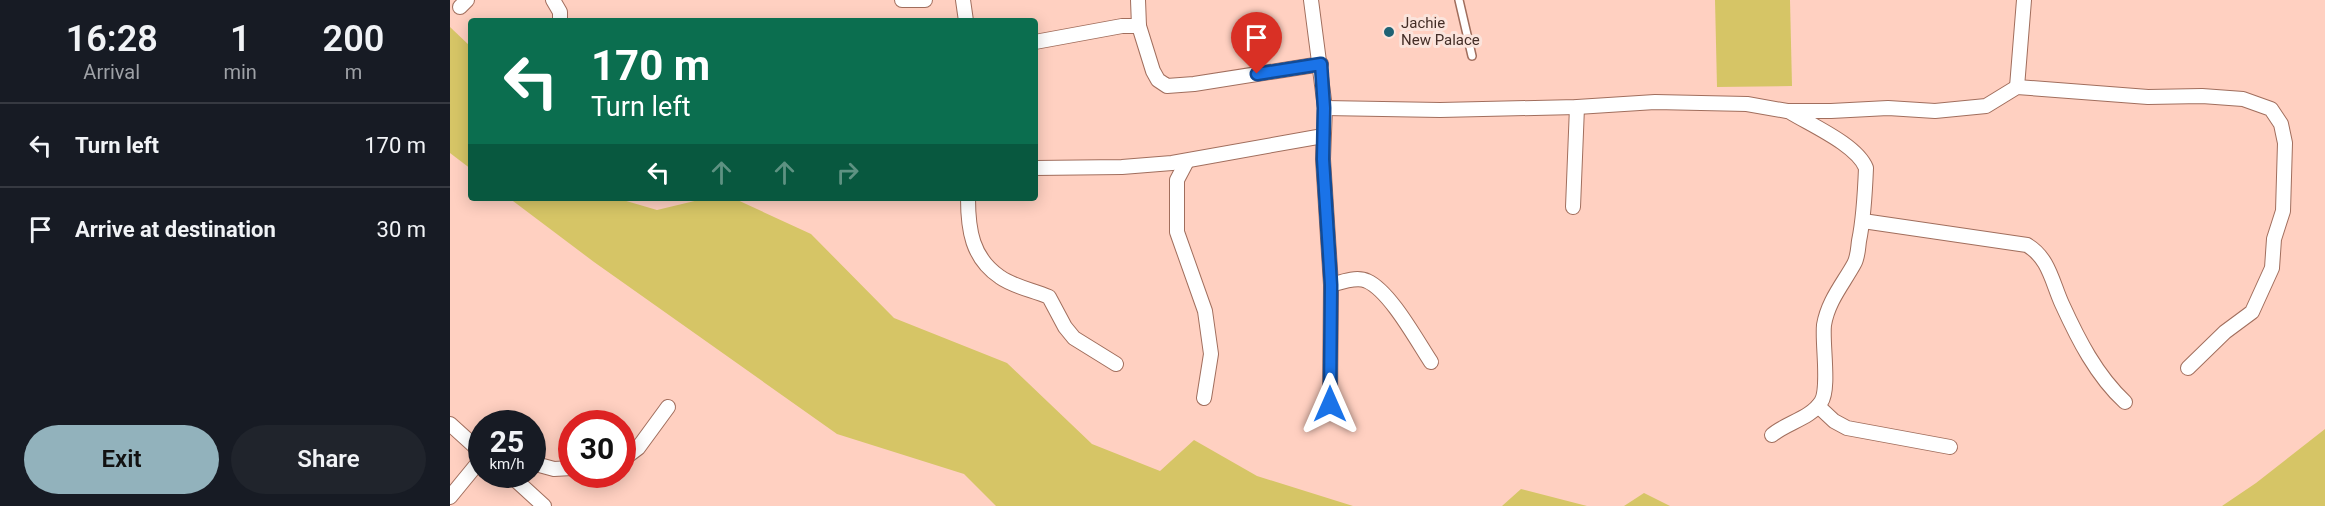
<!DOCTYPE html>
<style>
body{margin:0;font-family:Roboto,sans-serif;background:#20242c;color:#f1f3f6;height:100vh;display:flex;flex-direction:column;font-size:22px;white-space:nowrap}
*{box-sizing:border-box;margin:0}
p{font-size:20px;color:#9ea1a6}
.icon{flex:none;width:33px;height:33px;fill:none;stroke:currentColor;stroke-width:2;stroke-linecap:round;stroke-linejoin:round}
.map{position:relative;flex:1;overflow:hidden}
.details{display:flex;flex-direction:column;background:#171b24;width:450px}
.details>*{flex:none}
.banner{position:absolute;left:18px;top:18px;width:570px;height:183px;border-radius:6px;box-shadow:0 3px 15px #0003;background:#0b6e4f;color:#fff;overflow:hidden}
.speed{position:absolute;left:18px;top:410px;display:flex;gap:12px;font-size:30px;font-weight:700;text-align:center}
.speed>*{display:grid;place-content:center;width:78px;height:78px;border-radius:50%;background:#171b24;box-shadow:0 3px 15px #0003;line-height:1}
.speed small{font-size:15px;font-weight:400}
.speed .limit{border:9px solid #d22;background:#fff;color:#111}
.pin{position:absolute;display:grid;place-items:center;width:51px;height:51px;color:#fff;margin:-62px -26px;border-radius:50% 50% 50% 0;rotate:-45deg;box-shadow:0 0 6px #0007}
.pin .icon{rotate:45deg}
.me{position:absolute;width:66px;margin:-33px;rotate:0deg;stroke-linejoin:round;filter:drop-shadow(0 0 4px #0008)}
.turn{display:flex;align-items:center;gap:21px;height:126px;padding:0 24px;font-size:27px}
.turn .icon{width:78px;height:78px;stroke-width:2.5}
.turn b{display:block;font-size:42px;line-height:51px}
.lanes{display:flex;align-items:center;height:57px;padding:0 24px;background:#0003;justify-content:center;gap:30px;direction:ltr}
.lanes .off{opacity:.35}
.eta{display:flex;justify-content:space-evenly;align-items:center;height:102px;text-align:center}
.eta b{font-size:36px;font-weight:600;line-height:42px}
.action{display:flex;gap:12px;margin-top:auto;padding:12px 24px}
.action a{flex:1;height:69px;border-radius:36px;background:#92b2bc;color:#111;font-size:24px;font-weight:600;line-height:69px;text-align:center}
.action a+a{background:#20242c;color:#f1f3f6}
ul{padding:0;list-style:none}
li{display:flex;align-items:center;gap:18px;height:84px;padding:0 24px;border-top:2px solid #363941}
li div{flex:1}
li b{display:block;font-size:22px}
li em{font-style:normal}
main{display:flex;flex:1;min-height:0}
.map>svg:first-child{display:block}
.green{fill:#d6c566}
.lines{fill:none;stroke-linecap:round;stroke-linejoin:round}
.lane-casing{stroke:#a16e5d;stroke-width:10}
.street-casing{stroke:#a16e5d;stroke-width:16}
.lane{stroke:#fff;stroke-width:7}
.street{stroke:#fff;stroke-width:14}
.route-casing{stroke:#114b97;stroke-width:15}
.route{stroke:#1a73e8;stroke-width:10}
.poi-dot{fill:#1e6274;stroke:#fbe4dc;stroke-width:2}
.labels{text-anchor:middle;dominant-baseline:central;stroke-width:6;stroke-linejoin:round;paint-order:stroke}
.poi-label{font-size:15px;fill:#442e27;stroke:#fbe4dc;text-anchor:start}
</style>
<main>
<section class="details">
<div class="eta">
<div><b>16:28</b><p>Arrival</p></div>
<div><b>1</b><p>min</p></div>
<div><b>200</b><p>m</p></div>
</div>
<ul>
<li><svg class="icon" aria-label="left" viewBox="0 0 24 24"><path d="M17 20v-9H6M10 6l-5 5 5 5"/></svg><div><b>Turn left</b></div><em>170 m</em></li>
<li><svg class="icon" aria-label="arrive" viewBox="0 0 24 24"><path d="M6 21V4h12l-3 4 3 4H6"/></svg><div><b>Arrive at destination</b></div><em>30 m</em></li>
</ul>
<div class="action"><a>Exit</a><a>Share</a></div>
</section>
<div class="map">
<svg width="1875" height="506" viewBox="0 0 1875 506">
<rect width="100%" height="100%" fill="#ffd0c1"/>
<g class="green">
<path d="M1265,0H1340L1342,86L1267,87Z"/>
<path d="M0,27L21,47V169L0,153Z"/>
<path d="M59,198H166L207,210L257,198H283L361,234L444,318L557,363L642,444L710,471L744,440L807,476L903,506H546L514,474L387,434L144,262Z"/>
<path d="M1875,429V506H1772L1806,483Z"/>
<path d="M1071,489L1137,506H1138H1052Z"/>
<path d="M1194,493L1220,506H1174Z"/>
</g>
<g class="lines">
<defs>
<path id="lane" d="M1009,0L1022,56"/>
<g id="street">
<path d="M103,0L110,12V21"/>
<path d="M452,0H475"/>
<path d="M513,0L516,21"/>
<path d="M688,0L689,26"/>
<path d="M861,0L875,108L873,159L881,285L880,404"/>
<path d="M10,7L17,0"/>
<path d="M585,42L672,26H689L703,71L708,80L717,86L744,84L871,64"/>
<path d="M1567,87L1574,0"/>
<path d="M875,108L990,110L1127,107L1205,102L1297,104L1337,111H1381L1438,108L1485,111L1536,106L1567,87L1698,97L1752,96L1793,99L1821,109L1831,124L1835,143L1833,211L1824,239L1822,268L1802,312L1775,332L1738,368"/>
<path d="M737,161L727,180V232L755,311L761,354L754,398"/>
<path d="M585,168L672,167L722,163L873,136"/>
<path d="M518,198C518,230 522,258 550,277C564,287 583,290 599,297L615,327L624,338L666,364"/>
<path d="M1123,207L1127,107"/>
<path d="M1413,221L1577,245C1599,258 1602,282 1612,304C1628,339 1646,375 1675,402"/>
<path d="M881,285C891,282 907,276 917,281C940,291 967,341 981,362"/>
<path d="M1368,406L1384,421L1397,428L1500,447"/>
<path d="M0,424L32,453"/>
<path d="M1322,435C1336,423 1361,418 1371,402C1380,389 1372,344 1374,325C1378,301 1393,284 1404,264C1408,257 1408,248 1409,241C1414,217 1415,193 1416,168C1407,145 1361,125 1340,112"/>
<path d="M172,460L188,448L218,407"/>
<path d="M82,463L104,469L122,468"/>
<path d="M59,474L94,506"/>
<path d="M0,497L32,458"/>
</g>
</defs>
<use href="#lane" class="lane-casing"/>
<use href="#street" class="street-casing"/>
<use href="#lane" class="lane"/>
<use href="#street" class="street"/>
</g>
<g class="lines">
<defs>
<path id="route" d="M807,74L871,64L874,108L873,159L881,285L880,404"/>
</defs>
<use href="#route" class="route-casing"/>
<use href="#route" class="route"/>
</g>
<circle class="poi-dot" cx="939" cy="32" r="6"/>
<g class="labels">
<g class="poi-label">
<text x="951" y="23">Jachie<tspan x="951" dy="17">New Palace</tspan></text>
</g>
</g>
</svg>
<div class="speed"><div>25<small>km/h</small></div><div class="limit">30</div></div>
<div class="pin" style="left:807px;top:74px;background:#d93025"><svg class="icon" aria-label="arrive" viewBox="0 0 24 24"><path d="M6 21V4h12l-3 4 3 4H6"/></svg></div>
<svg class="me" style="left:880px;top:404px" viewBox="-20 -20 40 40"><path d="M0-17L14 15 0 8-14 15z" fill="#1a73e8" stroke="#fff" stroke-width="4"/></svg>
<div class="banner">
<div class="turn"><svg class="icon" aria-label="left" viewBox="0 0 24 24"><path d="M17 20v-9H6M10 6l-5 5 5 5"/></svg><div><b>170 m</b>Turn left</div></div>
<div class="lanes"><svg class="icon" aria-label="left" viewBox="0 0 24 24"><path d="M17 20v-9H6M10 6l-5 5 5 5"/></svg><svg class="icon off" aria-label="ahead" viewBox="0 0 24 24"><path d="M12 20V5M6 11l6-6 6 6"/></svg><svg class="icon off" aria-label="ahead" viewBox="0 0 24 24"><path d="M12 20V5M6 11l6-6 6 6"/></svg><svg class="icon off" aria-label="right" viewBox="0 0 24 24"><path d="M7 20v-9h11M14 6l5 5-5 5"/></svg></div>
</div>
</div>
</main>
